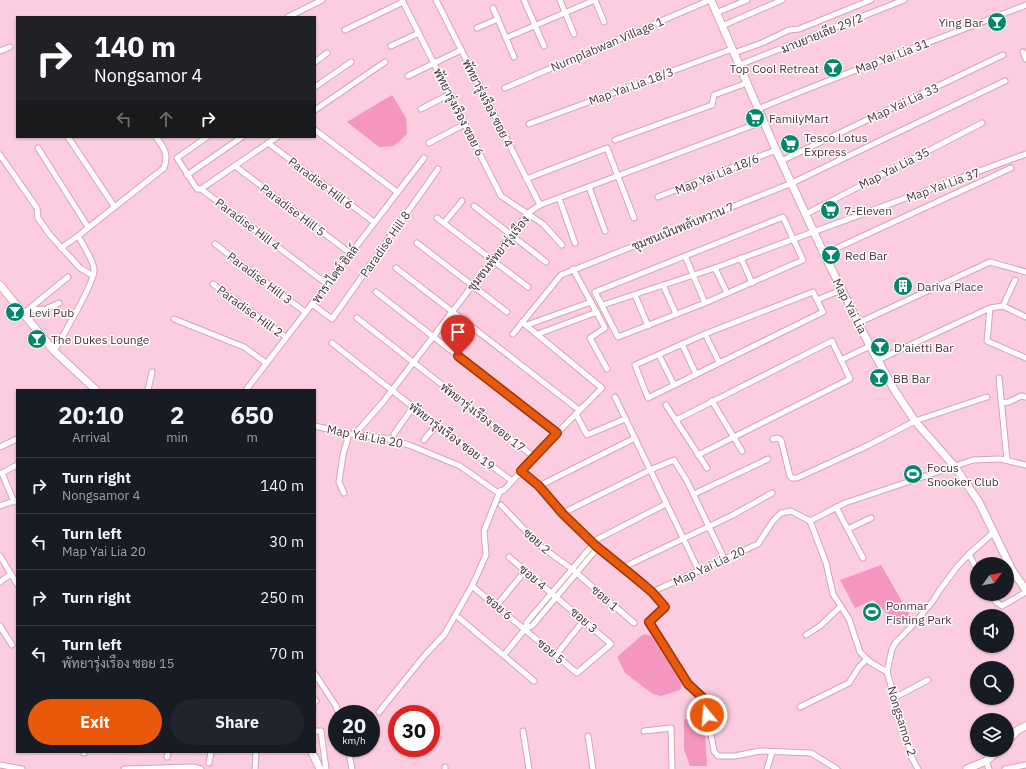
<!DOCTYPE html>
<meta charset="utf-8">
<style>
body{margin:0;font-family:"IBM Plex Sans",Sarabun,sans-serif;background:#20242c;color:#f1f3f6;height:100vh;display:flex;flex-direction:column;font-size:15px;white-space:nowrap}
*{box-sizing:border-box;margin:0}
p{font-size:13px;color:#9ea1a6}
.icon{flex:none;width:22px;height:22px;fill:none;stroke:currentColor;stroke-width:2;stroke-linecap:round;stroke-linejoin:round}
.map{position:relative;flex:1;overflow:hidden}
.details{position:absolute;left:16px;top:389px;width:300px;height:364px;display:flex;flex-direction:column;background:#171b24;border-radius:0px;box-shadow:0 1px 3px #0004}
.details>*{flex:none}
.guide{position:absolute;left:16px;top:16px;width:300px;height:122px;border-radius:0px;box-shadow:0 1px 3px #0004;background:#202124;color:#fff;overflow:hidden}
.needle{width:26px;rotate:57deg}
.buttons{position:absolute;left:970px;top:557px;display:grid;gap:8px}
.buttons a{display:grid;place-items:center;width:44px;height:44px;border-radius:50%;background:#171b24;box-shadow:0 1px 3px #0004;font-size:20px}
.speed{position:absolute;left:328px;top:705px;display:flex;gap:8px;font-size:20px;font-weight:700;text-align:center}
.speed>*{display:grid;place-content:center;width:52px;height:52px;border-radius:50%;background:#171b24;box-shadow:0 1px 3px #0004;line-height:1}
.speed small{font-size:10px;font-weight:400}
.speed .limit{border:6px solid #d22;background:#fff;color:#111}
.pin{position:absolute;display:grid;place-items:center;width:34px;height:34px;color:#fff;margin:-41px -17px;border-radius:50% 50% 50% 0;rotate:-45deg;box-shadow:0 0 4px #0007}
.pin .icon{rotate:45deg}
.me{position:absolute;width:44px;margin:-22px;rotate:342deg;stroke-linejoin:round;filter:drop-shadow(0 0 3px #0008)}
.turn{display:flex;align-items:center;gap:14px;height:84px;padding:0 12px;font-size:18px}
.turn .icon{width:52px;height:52px;stroke-width:2.5}
.turn b{display:block;font-size:28px;line-height:34px}
.lanes{display:flex;align-items:center;height:38px;padding:0 12px;background:#0003;justify-content:center;gap:20px;direction:ltr}
.lanes .off{opacity:.35}
.eta{display:flex;justify-content:space-evenly;align-items:center;height:68px;text-align:center}
.eta b{font-size:24px;font-weight:800;line-height:28px}
.action{display:flex;gap:8px;margin-top:auto;padding:8px 12px}
.action a{flex:1;height:46px;border-radius:24px;background:#ea580c;color:#fff;font-size:16px;font-weight:800;line-height:46px;text-align:center}
.action a+a{background:#20242c;color:#f1f3f6}
ul{padding:0;list-style:none}
li{display:flex;align-items:center;gap:12px;height:56px;padding:0 12px;border-top:1px solid #363941}
li div{flex:1}
li b{display:block;font-size:15px}
li em{font-style:normal}
.map>svg:first-child{display:block}
.water{fill:#f496c0}
.lines{fill:none;stroke-linecap:round;stroke-linejoin:round}
.street-casing{stroke:#daa1b9;stroke-width:7}
.secondary-casing{stroke:#daa1b9;stroke-width:9}
.street{stroke:#fff;stroke-width:5}
.secondary{stroke:#fff;stroke-width:7}
.route-casing{stroke:#983908;stroke-width:10}
.route{stroke:#ea580c;stroke-width:7}
.labels{text-anchor:middle;dominant-baseline:central;stroke-width:3;stroke-linejoin:round;paint-order:stroke}
.poi-label{font-size:12px;fill:#4a333c;stroke:#fdfdfd;text-anchor:start}
.street-label{font-size:12px;fill:#4a333c;stroke:#fdfdfd}
</style>
<div class="map">
<svg width="1026" height="769" viewBox="0 0 1026 769">
<rect width="100%" height="100%" fill="#fccde0"/>
<g class="water">
<path d="M392,95L406,118L407,134L394,146L379,147L347,122Z"/>
<path d="M881,565L911,617L900,625L873,600L855,608L840,580Z"/>
<path d="M645,634L651,636L682,684L680,690L661,696L653,694L625,673L617,657L641,636Z"/>
<path d="M698,714L704,716L707,766H690L684,749V720Z"/>
</g>
<g class="lines">
<defs>
<g id="street">
<path d="M402,0L501,196L543,224L562,245"/>
<path d="M436,0L540,205"/>
<path d="M524,0L544,46"/>
<path d="M560,0L574,34"/>
<path d="M595,0L604,22"/>
<path d="M493,8L514,57"/>
<path d="M716,13L747,0"/>
<path d="M288,17L322,0"/>
<path d="M722,26L782,0"/>
<path d="M477,28L498,19"/>
<path d="M345,30L403,2"/>
<path d="M506,38L595,0"/>
<path d="M391,46L419,33"/>
<path d="M0,51L10,47"/>
<path d="M1023,52L1026,59"/>
<path d="M734,53L762,43L789,30L799,29L871,0"/>
<path d="M315,62L327,53"/>
<path d="M739,65L904,0"/>
<path d="M408,76L461,50"/>
<path d="M315,87L351,62"/>
<path d="M505,88L710,0"/>
<path d="M421,109L450,94"/>
<path d="M758,109C847,72 937,40 1026,5"/>
<path d="M315,110L385,62"/>
<path d="M529,124L732,49"/>
<path d="M315,130L397,192"/>
<path d="M68,137L114,206"/>
<path d="M207,137L177,158L197,189H201L327,284"/>
<path d="M615,140L712,105L714,95L747,83"/>
<path d="M268,143L374,222"/>
<path d="M429,143L465,124"/>
<path d="M38,148L88,227"/>
<path d="M0,155L37,208L38,218L50,235L80,268L92,275"/>
<path d="M781,161L1003,55"/>
<path d="M235,166L350,253"/>
<path d="M187,175L242,137"/>
<path d="M526,179L607,148L634,218"/>
<path d="M589,187L605,231"/>
<path d="M201,189L277,137"/>
<path d="M658,197L776,150"/>
<path d="M559,198L575,243"/>
<path d="M474,206L546,262"/>
<path d="M806,214L982,123"/>
<path d="M783,217L803,260L705,303L618,337L595,292Z"/>
<path d="M437,218L528,287"/>
<path d="M444,223L462,201"/>
<path d="M417,243L507,312"/>
<path d="M215,244L305,312"/>
<path d="M61,248L78,236"/>
<path d="M824,254L1011,168"/>
<path d="M685,256L705,303"/>
<path d="M741,258L752,283"/>
<path d="M396,268L579,410"/>
<path d="M715,268L727,293"/>
<path d="M573,269L605,328L590,338L607,369"/>
<path d="M213,284L286,337"/>
<path d="M663,285L676,314"/>
<path d="M376,292L557,433"/>
<path d="M813,292L823,312L648,398L635,365L705,334Z"/>
<path d="M635,295L648,326"/>
<path d="M817,300L841,290"/>
<path d="M312,304L332,319L438,169"/>
<path d="M603,305L715,268L1026,154"/>
<path d="M1003,306L1015,280"/>
<path d="M990,308L987,341L1026,358"/>
<path d="M29,310L46,309L59,303"/>
<path d="M24,313L68,277"/>
<path d="M357,318L534,457"/>
<path d="M174,319L244,347L266,363"/>
<path d="M858,323L990,262L1026,272"/>
<path d="M527,325L591,302"/>
<path d="M513,334L561,275L792,183L1005,81"/>
<path d="M538,334L597,312"/>
<path d="M705,334L719,362"/>
<path d="M332,343L413,407L512,481"/>
<path d="M682,344L696,374"/>
<path d="M54,351C62,337 95,282 94,270C94,261 82,243 78,236L164,168C169,154 164,148 156,137"/>
<path d="M659,355L674,385"/>
<path d="M841,360L870,346"/>
<path d="M878,360L990,308L1003,306L1026,317"/>
<path d="M999,378L1007,460"/>
<path d="M148,390L152,372"/>
<path d="M246,390L424,158"/>
<path d="M615,397L699,571"/>
<path d="M712,401L742,451"/>
<path d="M1001,403L1009,402L1021,396L1026,397"/>
<path d="M666,405L707,468"/>
<path d="M576,414L587,435L625,419"/>
<path d="M676,420L832,341L850,379L698,455"/>
<path d="M315,426L349,434L385,438L409,445L460,466L497,492L504,490L557,433L602,388L522,322"/>
<path d="M355,434L383,402L528,213L540,205L764,121"/>
<path d="M394,434L413,407"/>
<path d="M773,439L778,438L781,440L790,476L792,478H797L867,446L915,421L987,397"/>
<path d="M424,440L436,425"/>
<path d="M0,447L17,439"/>
<path d="M521,471L539,486L563,513L596,545L624,567L652,592L665,607L649,622L687,684L702,697L705,703L714,751L718,756H735L760,751L811,753L837,769"/>
<path d="M539,486L635,438"/>
<path d="M344,493L339,482L343,455L349,434"/>
<path d="M694,494L768,459"/>
<path d="M14,502L2,473L17,465"/>
<path d="M501,505L539,545L572,569L634,623"/>
<path d="M0,506L17,500"/>
<path d="M836,507L863,558"/>
<path d="M563,513L650,470L674,460L687,481L725,560"/>
<path d="M810,521L826,563L833,594L849,619L860,652L870,662L887,672"/>
<path d="M848,529L871,518"/>
<path d="M592,542L666,504"/>
<path d="M969,554L977,570"/>
<path d="M0,556L17,584"/>
<path d="M624,567L733,515L772,493"/>
<path d="M0,582L11,574"/>
<path d="M472,586L577,673L611,644L509,557"/>
<path d="M652,592L758,544L773,521L781,513L791,511L810,521L845,503L973,460L1000,459L1026,465"/>
<path d="M991,594L996,602L1002,606L1026,592"/>
<path d="M497,605L525,571"/>
<path d="M459,618L534,681"/>
<path d="M0,626L12,645"/>
<path d="M525,629L532,626L595,551L596,545"/>
<path d="M806,635L820,626L841,606"/>
<path d="M504,655L525,629L527,622L590,548L596,545"/>
<path d="M556,655L584,620"/>
<path d="M315,674L336,706L339,714"/>
<path d="M894,698L928,680"/>
<path d="M315,700L316,701"/>
<path d="M800,707L849,683L859,667L867,659"/>
<path d="M379,712L425,655L444,635L472,586L486,555L484,531L500,491"/>
<path d="M315,731H321L326,769"/>
<path d="M523,731L529,769"/>
<path d="M644,731L671,728L672,769"/>
<path d="M588,736L593,769"/>
<path d="M348,748L352,769"/>
<path d="M84,752V753"/>
<path d="M167,757L168,752"/>
<path d="M986,761L989,769"/>
<path d="M209,763L211,752"/>
<path d="M0,765L22,769"/>
<path d="M445,767V769"/>
<path d="M124,769L193,767L201,769"/>
<path d="M255,769L256,752"/>
<path d="M767,769L772,752"/>
<path d="M918,769L912,758L887,672L892,649L896,642L910,628L933,601L939,591L957,567L969,554L994,532"/>
<path d="M1005,769L1026,765"/>
</g>
<g id="secondary">
<path d="M711,0L776,150L824,254L870,346L895,391L915,421L955,467L979,502L1012,570L1026,590"/>
<path d="M0,285L54,351L96,390"/>
<path d="M1007,741L1018,730L1026,726"/>
<path d="M312,752L320,769"/>
<path d="M967,769L986,761L999,750"/>
</g>
</defs>
<use href="#street" class="street-casing"/>
<use href="#secondary" class="secondary-casing"/>
<use href="#street" class="street"/>
<use href="#secondary" class="secondary"/>
</g>
<g class="lines">
<defs>
<path id="route" d="M458,356L557,433L521,471L539,486L563,514L596,546L633,576L652,592L665,607L649,622L688,684L702,697L705,703L707,715"/>
</defs>
<use href="#route" class="route-casing"/>
<use href="#route" class="route"/>
</g>
<defs>
<symbol id="bar-disc" viewBox="-11 -11 22 22"><circle r="9.5" fill="#00876c" stroke="#fdfdfd"/><path d="M-6-5H6L.8 .8V4.5H3.5V6h-7V4.5H-.8V.8Z" fill="#fff"/></symbol>
<symbol id="supermarket-disc" viewBox="-11 -11 22 22"><circle r="9.5" fill="#00876c" stroke="#fdfdfd"/><path d="M-6-5.5h2.5l.6 2H6L4.5 2H-2.5L-4.4-4H-6ZM-1.5 3.2a1.3 1.3 0 1 0 .1 0ZM3 3.2a1.3 1.3 0 1 0 .1 0Z" fill="#fff"/></symbol>
<symbol id="building-disc" viewBox="-11 -11 22 22"><circle r="9.5" fill="#00876c" stroke="#fdfdfd"/><path d="M-4-6H4V6H1V3H-1V6H-4ZM-2.5-4.3h1.7v1.8h-1.7ZM.8-4.3h1.7v1.8H.8ZM-2.5-1h1.7V.8h-1.7ZM.8-1h1.7V.8H.8Z" fill="#fff"/></symbol>
<symbol id="stadium-disc" viewBox="-11 -11 22 22"><circle r="9.5" fill="#00876c" stroke="#fdfdfd"/><path d="M0-5a6.5 5 0 1 0 0 10a6.5 5 0 1 0 0-10ZM-3.5-1.8h7v3.6h-7Z" fill="#fff"/></symbol>
</defs>
<g fill-rule="evenodd">
<use href="#bar-disc" x="986" y="11" width="22" height="22"/>
<use href="#bar-disc" x="822" y="57" width="22" height="22"/>
<use href="#supermarket-disc" x="744" y="107" width="22" height="22"/>
<use href="#supermarket-disc" x="779" y="133" width="22" height="22"/>
<use href="#supermarket-disc" x="819" y="199" width="22" height="22"/>
<use href="#bar-disc" x="820" y="244" width="22" height="22"/>
<use href="#building-disc" x="892" y="275" width="22" height="22"/>
<use href="#bar-disc" x="4" y="301" width="22" height="22"/>
<use href="#bar-disc" x="26" y="328" width="22" height="22"/>
<use href="#bar-disc" x="869" y="336" width="22" height="22"/>
<use href="#bar-disc" x="868" y="367" width="22" height="22"/>
<use href="#stadium-disc" x="902" y="463" width="22" height="22"/>
<use href="#stadium-disc" x="861" y="601" width="22" height="22"/>
</g>
<g class="labels">
<g class="poi-label">
<text x="983" y="22" text-anchor="end">Ying Bar</text>
<text x="819" y="68" text-anchor="end">Top Cool Retreat</text>
<text x="769" y="118">FamilyMart</text>
<text x="804" y="137">Tesco Lotus<tspan x="804" dy="14">Express</tspan></text>
<text x="844" y="210">7-Eleven</text>
<text x="845" y="255">Red Bar</text>
<text x="917" y="286">Dariva Place</text>
<text x="29" y="312">Levi Pub</text>
<text x="51" y="339">The Dukes Lounge</text>
<text x="894" y="347">D'aietti Bar</text>
<text x="893" y="378">BB Bar</text>
<text x="927" y="467">Focus<tspan x="927" dy="14">Snooker Club</tspan></text>
<text x="886" y="605">Ponmar<tspan x="886" dy="14">Fishing Park</tspan></text>
</g>
<g class="street-label">
<text transform="translate(822 33) rotate(-22)">มาบยายเลีย 29/2</text>
<text transform="translate(607 44) rotate(-23)">Nurnplabwan Village 1</text>
<text transform="translate(892 56) rotate(-21)">Map Yai Lia 31</text>
<text transform="translate(631 86) rotate(-20)">Map Yai Lia 18/3</text>
<text transform="translate(488 103) rotate(63)">พัทยารุ่งเรือง ซอย 4</text>
<text transform="translate(903 103) rotate(-25)">Map Yai Lia 33</text>
<text transform="translate(459 112) rotate(63)">พัทยารุ่งเรือง ซอย 6</text>
<text transform="translate(894 168) rotate(-27)">Map Yai Lia 35</text>
<text transform="translate(717 174) rotate(-22)">Map Yai Lia 18/6</text>
<text transform="translate(321 183) rotate(37)">Paradise Hill 6</text>
<text transform="translate(943 185) rotate(-20)">Map Yai Lia 37</text>
<text transform="translate(293 210) rotate(37)">Paradise Hill 5</text>
<text transform="translate(248 224) rotate(37)">Paradise Hill 4</text>
<text transform="translate(683 226) rotate(-22)">ชุมชนเนินพลับหวาน 7</text>
<text transform="translate(385 244) rotate(-55)">Paradise Hill 8</text>
<text transform="translate(498 253) rotate(-52)">ชุมชนพัทยารุ่งเรือง</text>
<text transform="translate(335 274) rotate(-53)">พาราไดซ์ ฮิลล์</text>
<text transform="translate(260 278) rotate(37)">Paradise Hill 3</text>
<text transform="translate(850 306) rotate(63)">Map Yai Lia</text>
<text transform="translate(250 311) rotate(36)">Paradise Hill 2</text>
<text transform="translate(483 417) rotate(38)">พัทยารุ่งเรือง ซอย 17</text>
<text transform="translate(365 436) rotate(11)">Map Yai Lia 20</text>
<text transform="translate(452 436) rotate(37)">พัทยารุ่งเรือง ซอย 19</text>
<text transform="translate(537 541) rotate(41)">ซอย 2</text>
<text transform="translate(709 566) rotate(-25)">Map Yai Lia 20</text>
<text transform="translate(533 577) rotate(40)">ซอย 4</text>
<text transform="translate(605 598) rotate(41)">ซอย 1</text>
<text transform="translate(499 607) rotate(40)">ซอย 6</text>
<text transform="translate(584 620) rotate(41)">ซอย 3</text>
<text transform="translate(551 651) rotate(40)">ซอย 5</text>
<text transform="translate(902 721) rotate(73)">Nongsamor 2</text>
</g>
</g>
</svg>
<div class="buttons">
<a><svg class="needle" viewBox="-14 -14 28 28"><path d="M0-13l5 13h-10z" fill="#e53935"/><path d="M0 13l5-13h-10z" fill="#9ea1a6"/></svg></a>
<a><svg class="icon" aria-label="sound" viewBox="0 0 24 24"><path d="M4 9h4l5-4v14l-5-4H4zM17 9q2 3 0 6"/></svg></a>
<a><svg class="icon" aria-label="search" viewBox="0 0 24 24"><circle cx="10" cy="10" r="6"/><path d="M15 15l6 6"/></svg></a>
<a><svg class="icon" aria-label="layers" viewBox="0 0 24 24"><path d="M12 4l9 5-9 5-9-5zM3 14l9 5 9-5"/></svg></a>
</div>
<div class="speed"><div>20<small>km/h</small></div><div class="limit">30</div></div>
<div class="pin" style="left:458px;top:356px;background:#d93025"><svg class="icon" aria-label="arrive" viewBox="0 0 24 24"><path d="M6 21V4h12l-3 4 3 4H6"/></svg></div>
<svg class="me" style="left:707px;top:715px" viewBox="-20 -20 40 40"><circle r="17" fill="#ea580c" stroke="#fff" stroke-width="3"/><path d="M0-11L8 9 0 5-8 9z" fill="#fff"/></svg>
<div class="guide">
<div class="turn"><svg class="icon" aria-label="right" viewBox="0 0 24 24"><path d="M7 20v-9h11M14 6l5 5-5 5"/></svg><div><b>140 m</b>Nongsamor 4</div></div>
<div class="lanes"><svg class="icon off" aria-label="left" viewBox="0 0 24 24"><path d="M17 20v-9H6M10 6l-5 5 5 5"/></svg><svg class="icon off" aria-label="ahead" viewBox="0 0 24 24"><path d="M12 20V5M6 11l6-6 6 6"/></svg><svg class="icon" aria-label="right" viewBox="0 0 24 24"><path d="M7 20v-9h11M14 6l5 5-5 5"/></svg></div>
</div>
<section class="details">
<div class="eta">
<div><b>20:10</b><p>Arrival</p></div>
<div><b>2</b><p>min</p></div>
<div><b>650</b><p>m</p></div>
</div>
<ul>
<li><svg class="icon" aria-label="right" viewBox="0 0 24 24"><path d="M7 20v-9h11M14 6l5 5-5 5"/></svg><div><b>Turn right</b><p>Nongsamor 4</p></div><em>140 m</em></li>
<li><svg class="icon" aria-label="left" viewBox="0 0 24 24"><path d="M17 20v-9H6M10 6l-5 5 5 5"/></svg><div><b>Turn left</b><p>Map Yai Lia 20</p></div><em>30 m</em></li>
<li><svg class="icon" aria-label="right" viewBox="0 0 24 24"><path d="M7 20v-9h11M14 6l5 5-5 5"/></svg><div><b>Turn right</b></div><em>250 m</em></li>
<li><svg class="icon" aria-label="left" viewBox="0 0 24 24"><path d="M17 20v-9H6M10 6l-5 5 5 5"/></svg><div><b>Turn left</b><p>พัทยารุ่งเรือง ซอย 15</p></div><em>70 m</em></li>
</ul>
<div class="action"><a>Exit</a><a>Share</a></div>
</section>
</div>
